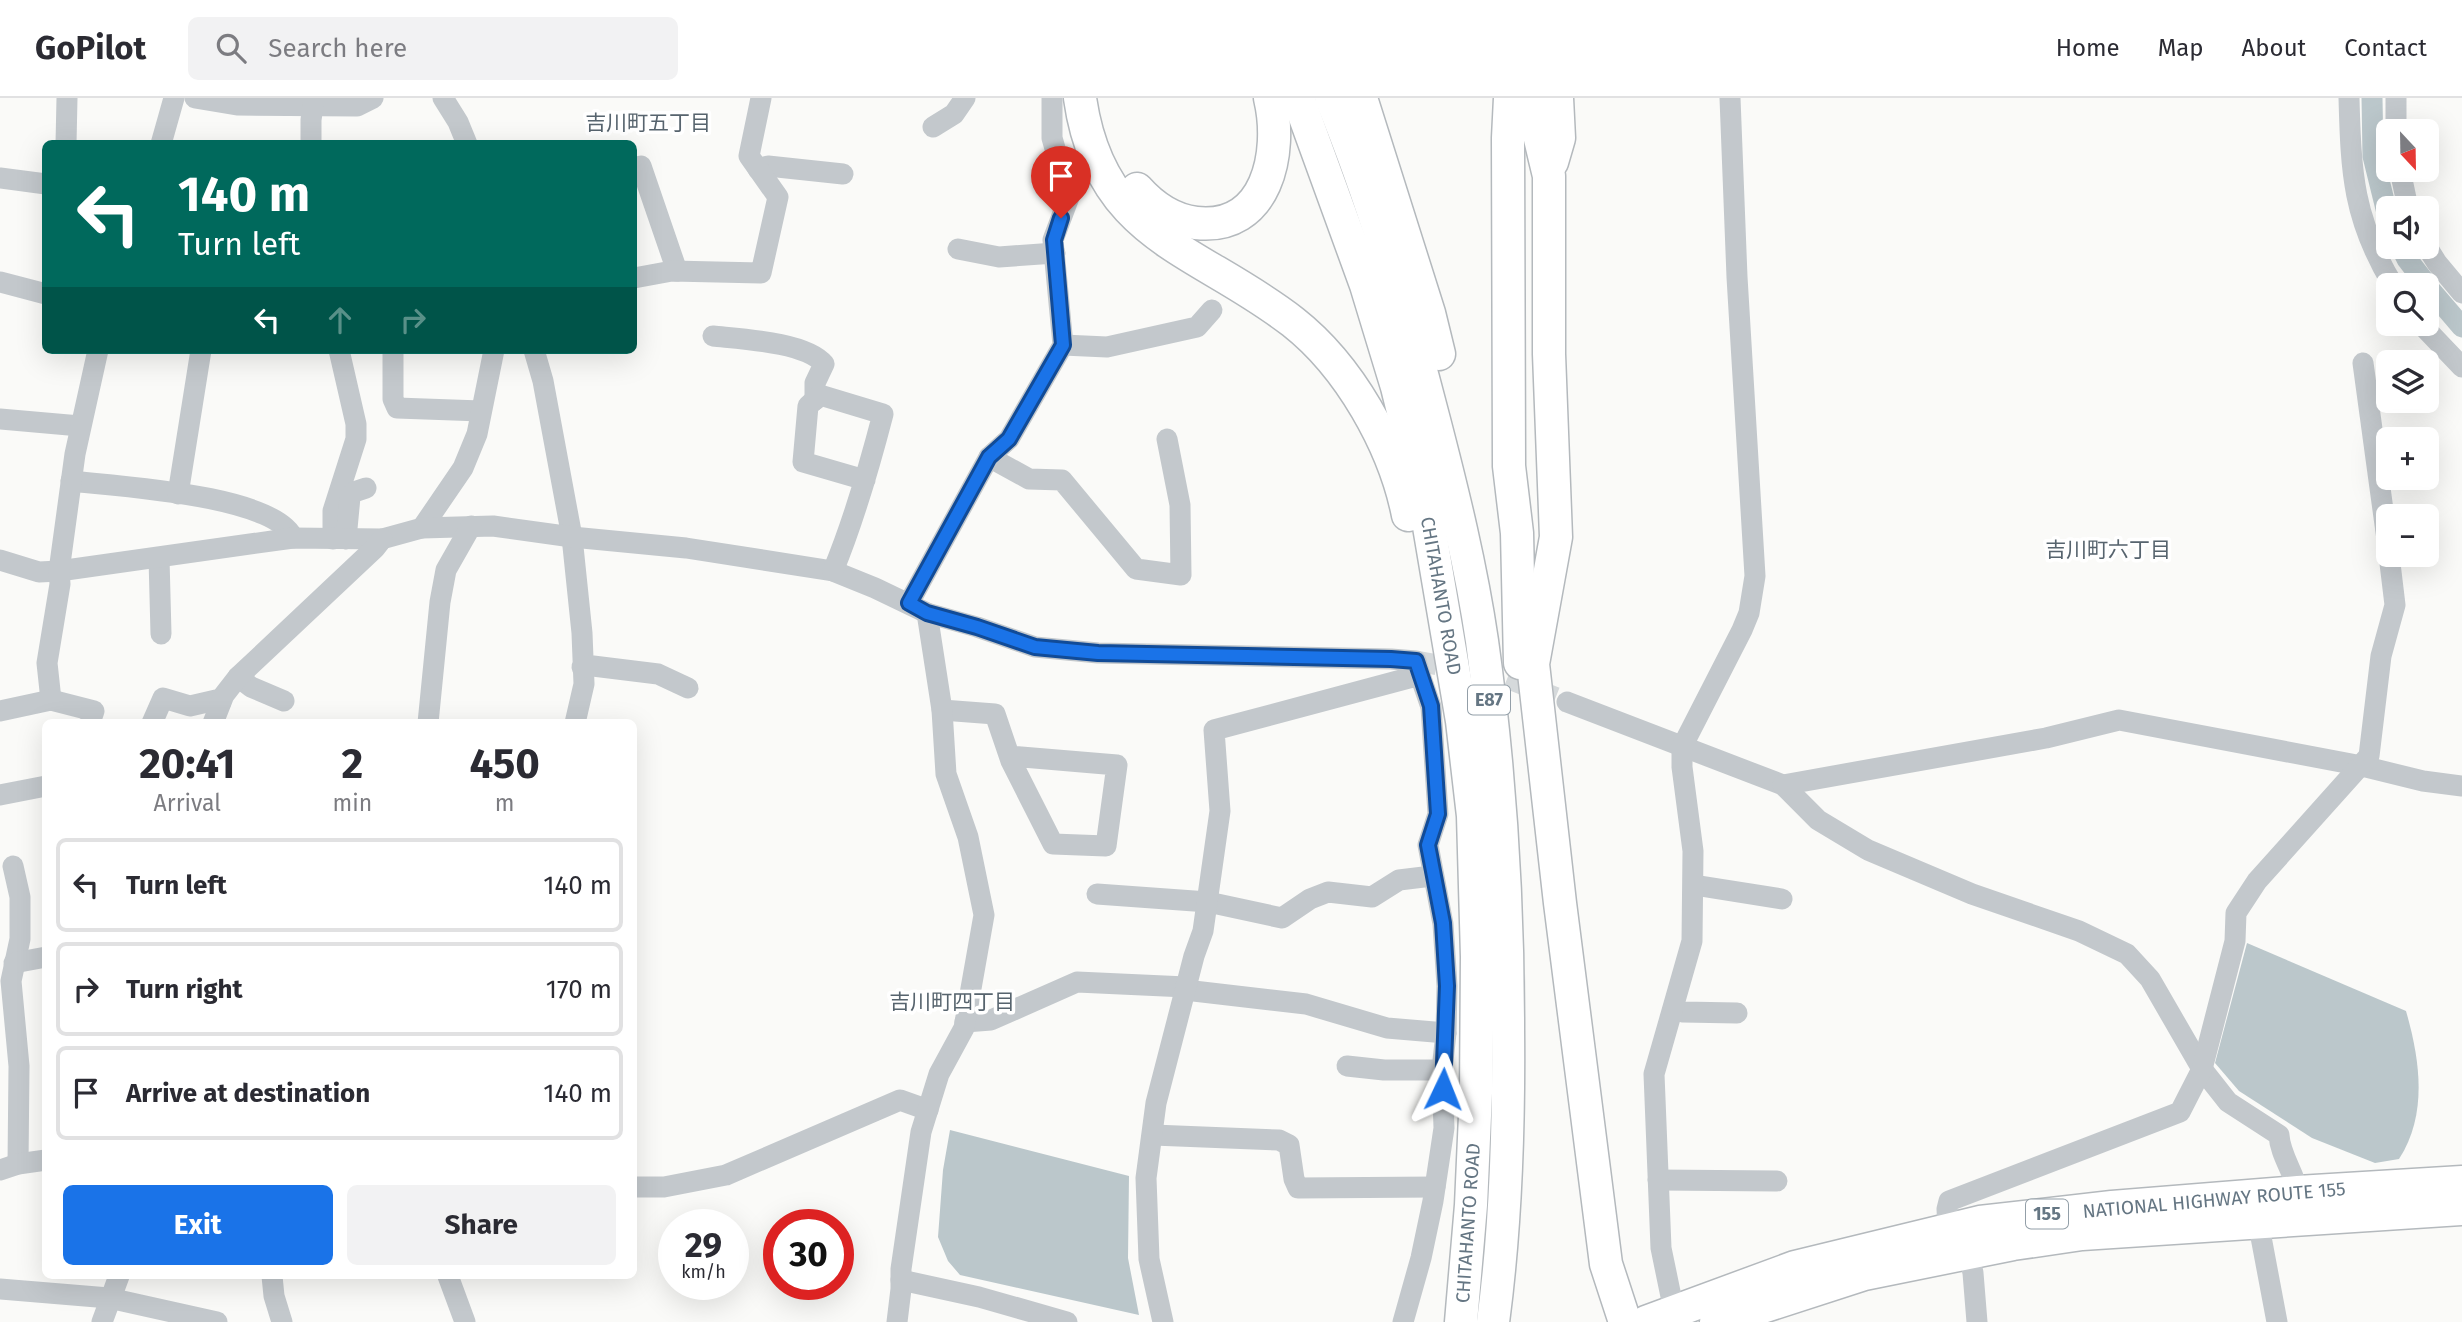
<!DOCTYPE html>
<meta charset="utf-8">
<style>
body{margin:0;font-family:"Fira Sans","Noto Sans JP",sans-serif;background:#f2f2f3;color:#2b2b33;height:100vh;display:flex;flex-direction:column;font-size:26px;white-space:nowrap}
*{box-sizing:border-box;margin:0}
p{font-size:23px;color:#7c7c81}
.icon{flex:none;width:38px;height:38px;fill:none;stroke:currentColor;stroke-width:2;stroke-linecap:round;stroke-linejoin:round}
.map{position:relative;flex:1;overflow:hidden}
.drawer{position:absolute;left:42px;top:621px;width:595px;height:560px;display:flex;flex-direction:column;background:#fff;border-radius:10px;box-shadow:0 7px 28px #0002}
.drawer>*{flex:none}
.hud{position:absolute;left:42px;top:42px;width:595px;height:214px;border-radius:10px;box-shadow:0 7px 28px #0002;background:#00695c;color:#fff;overflow:hidden}
.needle{width:46px;rotate:158deg}
.controls{position:absolute;left:2376px;top:21px;display:grid;gap:14px}
.controls a{display:grid;place-items:center;width:63px;height:63px;border-radius:10px;background:#fff;box-shadow:0 7px 28px #0002;font-size:35px}
.speed{position:absolute;left:658px;top:1111px;display:flex;gap:14px;font-size:35px;font-weight:700;text-align:center}
.speed>*{display:grid;place-content:center;width:91px;height:91px;border-radius:50%;background:#fff;box-shadow:0 7px 28px #0002;line-height:1}
.speed small{font-size:18px;font-weight:400}
.speed .limit{border:10px solid #d22;background:#fff;color:#111}
.pin{position:absolute;display:grid;place-items:center;width:60px;height:60px;color:#fff;margin:-72px -30px;border-radius:50% 50% 50% 0;rotate:-45deg;box-shadow:0 0 7px #0007}
.pin .icon{rotate:45deg}
.me{position:absolute;width:77px;margin:-38px;rotate:2deg;stroke-linejoin:round;filter:drop-shadow(0 0 5px #0008)}
.turn{display:flex;align-items:center;gap:24px;height:147px;padding:0 21px;font-size:32px}
.turn .icon{width:91px;height:91px;stroke-width:2.5}
.turn b{display:block;font-size:49px;line-height:60px}
.lanes{display:flex;align-items:center;height:66px;padding:0 21px;background:#0003;justify-content:center;gap:35px;direction:ltr}
.lanes .off{opacity:.35}
.eta{display:flex;justify-content:space-evenly;align-items:center;height:119px;text-align:center}
.eta b{font-size:42px;font-weight:700;line-height:49px}
.action{display:flex;gap:14px;margin-top:auto;padding:14px 21px}
.action a{flex:1;height:80px;border-radius:10px;background:#1a73e8;color:#fff;font-size:28px;font-weight:700;line-height:80px;text-align:center}
.action a+a{background:#f2f2f3;color:#2b2b33}
ul{padding:0;list-style:none}
li{display:flex;align-items:center;gap:21px;height:94px;margin:0 14px 10px;padding:0 7px;border:4px solid #e1e1e2;border-radius:10px}
li div{flex:1}
li b{display:block;font-size:26px}
li em{font-style:normal}
header{display:flex;align-items:center;gap:42px;box-sizing:border-box;height:98px;padding:0 35px;background:#fff;border-bottom:2px solid #e1e1e2}
header strong{font-size:33px}
nav{display:flex;gap:38px;margin-inline-start:auto;font-size:24px}
.search{width:490px;height:63px;background:#f2f2f3;display:flex;align-items:center;gap:18px;box-sizing:border-box;padding:0 24px;border-radius:10px;color:#7c7c81;font-size:26px}
.map>svg:first-child{display:block}
.water{fill:#bbc7cb}
.lines{fill:none;stroke-linecap:round;stroke-linejoin:round}
.canal{stroke:#bbc7cb;stroke-width:21}
.minor-tunnel{stroke:#d5d9db;stroke-width:21;stroke-dasharray:21 10;stroke-linecap:butt}
.highway-casing{stroke:#b4b9bd;stroke-width:35}
.minor{stroke:#c3c8cc;stroke-width:21}
.highway{stroke:#fff;stroke-width:32}
.route-casing{stroke:#114b97;stroke-width:18}
.route{stroke:#1a73e8;stroke-width:12}
.labels{text-anchor:middle;dominant-baseline:central;stroke-width:7;stroke-linejoin:round;paint-order:stroke}
.shield{fill:#fff;stroke:#939fa8;stroke-width:2}
.shield-label{font-size:18px;font-weight:bold;fill:#657683}
.street-label{font-size:19px;fill:#657683;stroke:#fff}
.neighbourhood-label{font-size:21px;fill:#57646e;stroke:#fff}
</style>
<header>
<strong>GoPilot</strong>
<div class="search"><svg class="icon" aria-label="search" viewBox="0 0 24 24"><circle cx="10" cy="10" r="6"/><path d="M15 15l6 6"/></svg>Search here</div>
<nav><a>Home</a><a>Map</a><a>About</a><a>Contact</a></nav>
</header>
<div class="map">
<svg width="2462" height="1224" viewBox="0 0 2462 1224">
<rect width="100%" height="100%" fill="#fafaf8"/>
<g class="water">
<path d="M2247,845L2406,913C2420,962 2428,1016 2399,1061L2375,1065L2312,1040L2239,993L2215,965Z"/>
<path d="M950,1032L1129,1078L1128,1160L1139,1217L960,1177L948,1163L938,1139L943,1072Z"/>
</g>
<g class="lines">
<g class="canal">
<path d="M2372,0L2373,58L2389,123"/>
<path d="M2401,149L2407,161L2427,187"/>
<path d="M2427,188L2462,229"/>
</g>
<path class="minor-tunnel" d="M1416,563L1504,579L1567,604"/>
<defs>
<g id="highway">
<path d="M1080,0C1100,141 1198,150 1293,224C1349,268 1394,347 1408,417"/>
<path d="M1298,0L1366,187L1397,289L1424,399L1462,623L1473,718L1477,859L1476,995L1471,1107L1461,1224"/>
<path d="M1331,0C1374,104 1406,213 1434,322C1453,395 1471,468 1482,543C1500,671 1508,800 1508,930C1509,1028 1506,1127 1493,1224"/>
<path d="M1361,0L1429,215L1439,256"/>
<path d="M1510,0L1508,40L1509,368L1517,435L1520,565"/>
<path d="M1535,0V20L1549,78V256L1556,439L1533,566L1560,805L1606,1166L1625,1224"/>
<path d="M1552,64L1559,40L1557,0"/>
<path d="M1137,91C1153,109 1171,122 1196,125C1267,133 1283,55 1270,0"/>
<path d="M1646,1224L1795,1169L1980,1124L2112,1109L2298,1094L2462,1084"/>
<path d="M1716,1224L1864,1176L2013,1146L2082,1136L2462,1111"/>
</g>
</defs>
<use href="#highway" class="highway-casing"/>
<g class="minor">
<path d="M195,0L237,7L357,8L373,0"/>
<path d="M443,0L458,24L467,46"/>
<path d="M2349,0C2351,75 2353,121 2393,187"/>
<path d="M2396,0V33"/>
<path d="M933,29L954,16L965,0"/>
<path d="M66,46L67,0"/>
<path d="M161,46L174,0"/>
<path d="M311,46V22L313,7"/>
<path d="M641,68L677,173"/>
<path d="M758,71L768,68L843,76"/>
<path d="M2400,72L2408,110"/>
<path d="M0,80L46,86"/>
<path d="M2427,149L2437,165L2462,195"/>
<path d="M958,151L999,159L1055,155"/>
<path d="M634,180L672,173L761,175L778,99L749,58L761,0"/>
<path d="M0,184L46,196"/>
<path d="M2421,226L2462,269"/>
<path d="M713,238C741,241 806,244 824,266L815,285V302"/>
<path d="M1063,247L1107,249L1197,229L1212,212"/>
<path d="M393,252V301L397,310L481,313"/>
<path d="M534,252L543,283L572,439L582,535L584,586L575,625"/>
<path d="M2363,265L2389,456"/>
<path d="M0,321L80,328"/>
<path d="M989,359L1029,381L1062,382L1136,471L1181,477L1180,407L1167,341"/>
<path d="M71,383C115,388 276,397 293,440"/>
<path d="M178,396L201,252"/>
<path d="M422,430L463,370L477,336L494,252"/>
<path d="M333,441V413L356,341V326L339,252"/>
<path d="M346,441L350,399L354,394L366,390"/>
<path d="M159,460L161,536"/>
<path d="M0,462L39,474L59,473L293,440L382,441L422,430L493,428L572,439L686,450L833,473L875,490L927,515L977,529L1035,549L1098,555L1391,561L1416,563L1420,577"/>
<path d="M833,473C854,422 869,370 883,316L820,297L808,308L803,364L865,382"/>
<path d="M909,505L989,359L1009,341L1063,247L1053,142L1069,99L1052,40V0"/>
<path d="M582,569L593,568L658,576L688,590"/>
<path d="M238,579L251,589L284,603"/>
<path d="M51,602L47,565L60,486L59,473L75,356L98,252"/>
<path d="M1567,604L1783,687L1818,722L1868,752L1972,796L2079,833L2127,856L2150,881L2202,971L2228,1004L2279,1037C2280,1057 2294,1074 2298,1094"/>
<path d="M942,612L995,616L1011,663L1053,746L1106,748L1117,667L1010,658"/>
<path d="M0,613L51,602L94,613L90,625"/>
<path d="M152,625L163,600L190,608L216,602L221,604"/>
<path d="M213,625L224,597L238,579L375,450L382,441"/>
<path d="M428,625L440,504L446,472L471,428"/>
<path d="M1783,687L2046,640L2119,622L2362,668L2423,683L2462,688"/>
<path d="M0,697L46,688"/>
<path d="M13,768L20,799V841L11,883L19,968L18,1066"/>
<path d="M1694,787L1782,801"/>
<path d="M1097,796L1208,804L1282,820L1310,801L1328,794L1372,799L1399,782L1432,778"/>
<path d="M14,865L46,859"/>
<path d="M1185,892L1306,906L1387,930L1446,935"/>
<path d="M1673,912L1683,914L1737,915"/>
<path d="M965,924L991,922L1077,884L1186,889"/>
<path d="M1347,968L1384,972H1442"/>
<path d="M1153,1037L1279,1042L1289,1047L1294,1081L1298,1090L1435,1089"/>
<path d="M0,1072L18,1066L46,1062"/>
<path d="M1658,1082L1777,1083"/>
<path d="M634,1089H664L726,1077L900,1002L928,1012"/>
<path d="M2258,1123L2277,1224"/>
<path d="M1948,1130L1947,1111L1949,1103L2180,1014L2202,971L2235,843L2236,815L2257,783L2369,658L2381,558L2395,507L2389,457"/>
<path d="M1969,1156L1973,1175L1977,1224"/>
<path d="M272,1178L274,1198L282,1224"/>
<path d="M448,1178L465,1224"/>
<path d="M901,1182L979,1199L1067,1224"/>
<path d="M0,1191L109,1200L217,1224"/>
<path d="M1674,1213L1661,1150L1654,976L1692,843L1693,753L1682,669V649L1742,532L1749,515L1755,478L1737,179L1730,0"/>
<path d="M102,1224L119,1178"/>
<path d="M897,1224L901,1191V1171L921,1034L939,976L964,930L984,817L968,739L946,676L942,612L927,515"/>
<path d="M1163,1224L1149,1161L1146,1080L1156,1005L1194,858L1203,833L1220,713L1214,632L1420,577L1431,609L1438,716L1428,747L1443,826L1447,888L1446,935L1442,972L1444,1030L1433,1103L1421,1160L1403,1224"/>
</g>
<use href="#highway" class="highway"/>
</g>
<g class="lines">
<defs>
<path id="route" d="M1061,120L1054,142L1063,247L1009,341L989,359L909,505L927,515L977,529L1035,549L1098,555L1391,561L1416,563L1431,608L1438,716L1428,747L1443,825L1447,888L1443,991"/>
</defs>
<use href="#route" class="route-casing"/>
<use href="#route" class="route"/>
</g>
<g class="labels">
<g class="shield">
<rect x="1468" y="587.5" width="42" height="29" rx="5"/>
<rect x="2026" y="1101.5" width="42" height="29" rx="5"/>
</g>
<g class="shield-label">
<text x="1489" y="602">E87</text>
<text x="2047" y="1116">155</text>
</g>
<g class="street-label">
<text transform="translate(1441 498) rotate(80)">CHITAHANTO ROAD</text>
<text transform="translate(2214 1102) rotate(-5)">NATIONAL HIGHWAY ROUTE 155</text>
<text transform="translate(1468 1125) rotate(-86)">CHITAHANTO ROAD</text>
</g>
<g class="neighbourhood-label">
<text x="648" y="25">吉川町五丁目</text>
<text x="2108" y="452">吉川町六丁目</text>
<text x="952" y="904">吉川町四丁目</text>
</g>
</g>
</svg>
<div class="controls">
<a><svg class="needle" viewBox="-14 -14 28 28"><path d="M0-13l5 13h-10z" fill="#e53935"/><path d="M0 13l5-13h-10z" fill="#7c7c81"/></svg></a>
<a><svg class="icon" aria-label="sound" viewBox="0 0 24 24"><path d="M4 9h4l5-4v14l-5-4H4zM17 9q2 3 0 6"/></svg></a>
<a><svg class="icon" aria-label="search" viewBox="0 0 24 24"><circle cx="10" cy="10" r="6"/><path d="M15 15l6 6"/></svg></a>
<a><svg class="icon" aria-label="layers" viewBox="0 0 24 24"><path d="M12 4l9 5-9 5-9-5zM3 14l9 5 9-5"/></svg></a>
<a>+</a>
<a>−</a>
</div>
<div class="speed"><div>29<small>km/h</small></div><div class="limit">30</div></div>
<div class="pin" style="left:1061px;top:120px;background:#d93025"><svg class="icon" aria-label="arrive" viewBox="0 0 24 24"><path d="M6 21V4h12l-3 4 3 4H6"/></svg></div>
<svg class="me" style="left:1443px;top:991px" viewBox="-20 -20 40 40"><path d="M0-17L14 15 0 8-14 15z" fill="#1a73e8" stroke="#fff" stroke-width="4"/></svg>
<div class="hud">
<div class="turn"><svg class="icon" aria-label="left" viewBox="0 0 24 24"><path d="M17 20v-9H6M10 6l-5 5 5 5"/></svg><div><b>140 m</b>Turn left</div></div>
<div class="lanes"><svg class="icon" aria-label="left" viewBox="0 0 24 24"><path d="M17 20v-9H6M10 6l-5 5 5 5"/></svg><svg class="icon off" aria-label="ahead" viewBox="0 0 24 24"><path d="M12 20V5M6 11l6-6 6 6"/></svg><svg class="icon off" aria-label="right" viewBox="0 0 24 24"><path d="M7 20v-9h11M14 6l5 5-5 5"/></svg></div>
</div>
<section class="drawer">
<div class="eta">
<div><b>20:41</b><p>Arrival</p></div>
<div><b>2</b><p>min</p></div>
<div><b>450</b><p>m</p></div>
</div>
<ul>
<li><svg class="icon" aria-label="left" viewBox="0 0 24 24"><path d="M17 20v-9H6M10 6l-5 5 5 5"/></svg><div><b>Turn left</b></div><em>140 m</em></li>
<li><svg class="icon" aria-label="right" viewBox="0 0 24 24"><path d="M7 20v-9h11M14 6l5 5-5 5"/></svg><div><b>Turn right</b></div><em>170 m</em></li>
<li><svg class="icon" aria-label="arrive" viewBox="0 0 24 24"><path d="M6 21V4h12l-3 4 3 4H6"/></svg><div><b>Arrive at destination</b></div><em>140 m</em></li>
</ul>
<div class="action"><a>Exit</a><a>Share</a></div>
</section>
</div>
